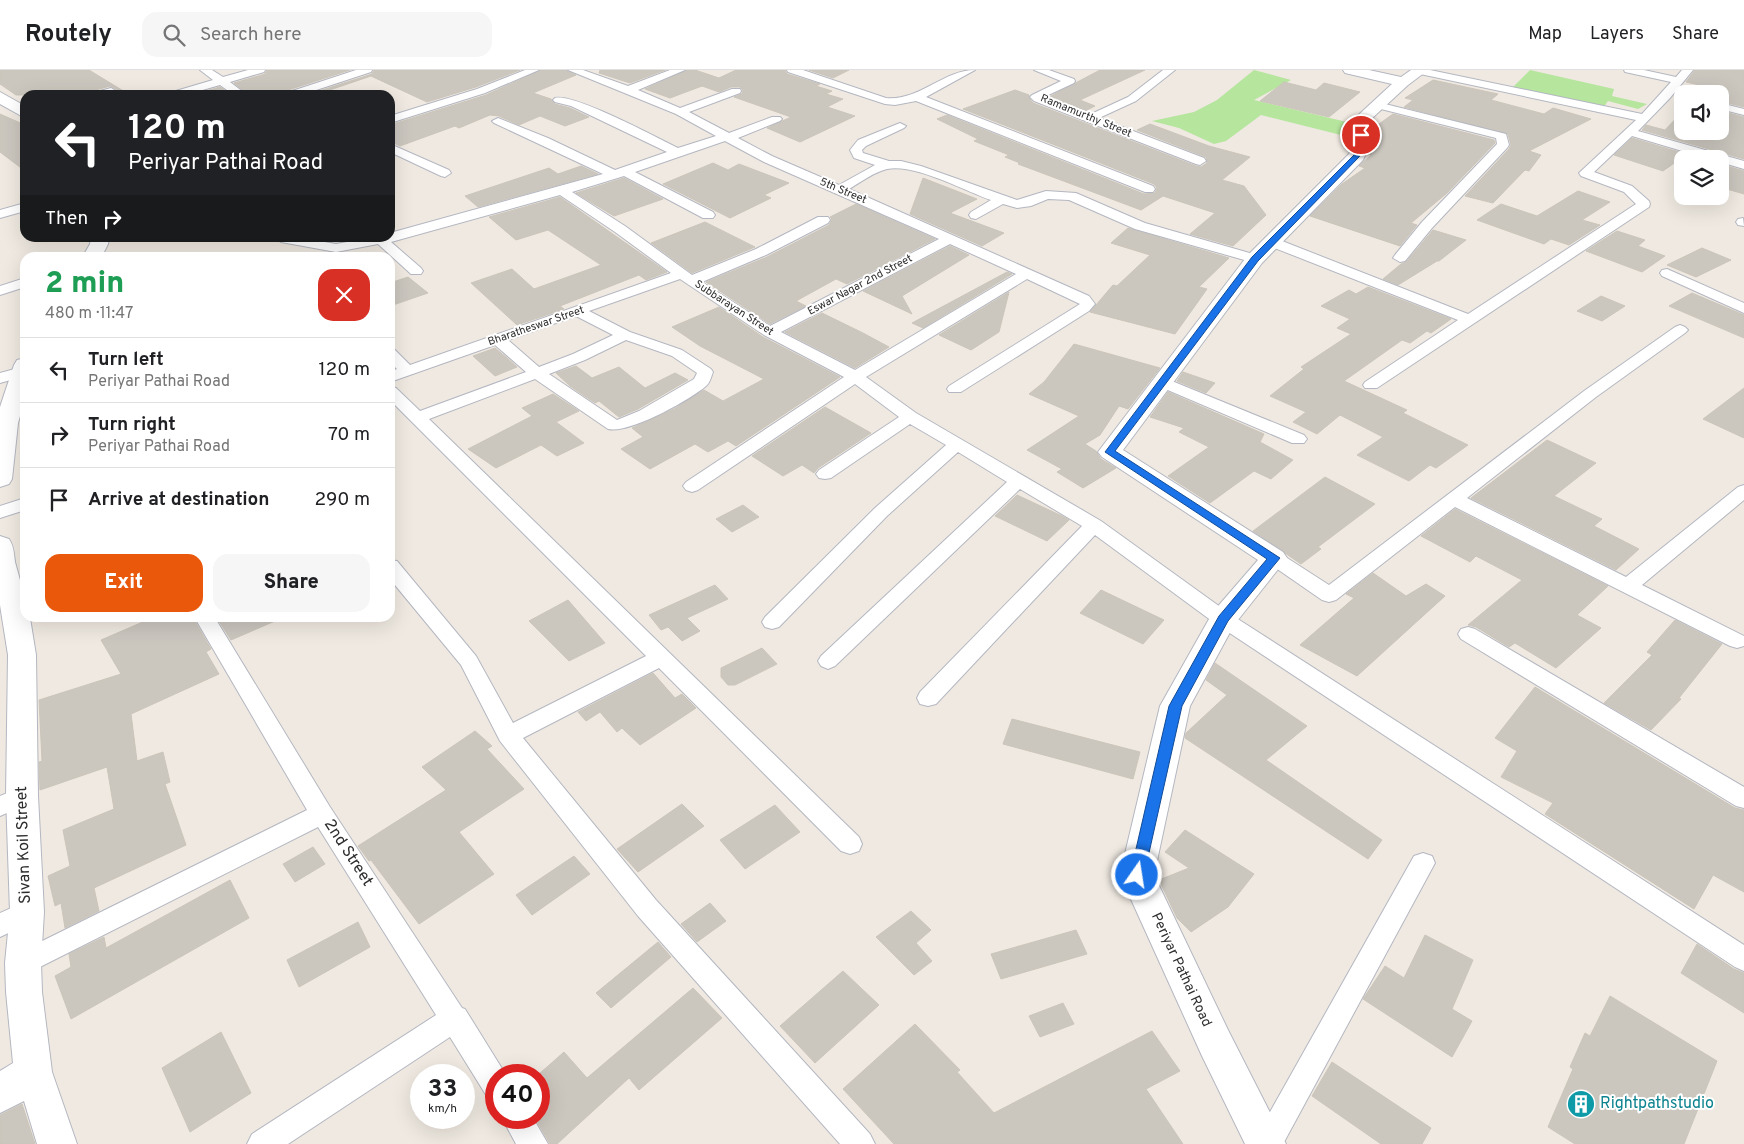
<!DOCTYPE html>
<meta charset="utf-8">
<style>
body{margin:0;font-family:Overpass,sans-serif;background:#f6f6f6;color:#202124;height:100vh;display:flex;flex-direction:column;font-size:19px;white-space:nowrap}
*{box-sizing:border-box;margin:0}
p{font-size:16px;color:#757577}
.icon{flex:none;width:28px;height:28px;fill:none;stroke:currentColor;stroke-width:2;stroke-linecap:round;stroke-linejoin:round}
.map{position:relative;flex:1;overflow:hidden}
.side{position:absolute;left:20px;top:182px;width:375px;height:370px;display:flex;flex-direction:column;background:#fff;border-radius:15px;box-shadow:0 5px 20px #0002}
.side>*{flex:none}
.guide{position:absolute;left:20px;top:20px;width:375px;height:152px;border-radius:15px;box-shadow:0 5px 20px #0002;background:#202124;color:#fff;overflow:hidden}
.tools{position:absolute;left:1674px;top:15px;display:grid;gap:10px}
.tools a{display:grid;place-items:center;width:55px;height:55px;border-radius:10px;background:#fff;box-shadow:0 5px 20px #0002;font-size:25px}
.speed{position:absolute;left:410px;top:994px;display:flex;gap:10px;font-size:25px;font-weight:700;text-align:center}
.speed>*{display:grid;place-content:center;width:65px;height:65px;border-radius:50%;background:#fff;box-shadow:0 5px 20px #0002;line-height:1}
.speed small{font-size:12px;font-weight:400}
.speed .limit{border:8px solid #d22;background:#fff;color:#111}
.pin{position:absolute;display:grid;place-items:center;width:42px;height:42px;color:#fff;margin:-21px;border:2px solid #fff;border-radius:50%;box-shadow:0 1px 5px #0007}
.me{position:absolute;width:55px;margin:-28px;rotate:13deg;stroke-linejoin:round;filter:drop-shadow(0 0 4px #0008)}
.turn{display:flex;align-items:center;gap:18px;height:105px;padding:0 25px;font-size:22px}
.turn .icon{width:65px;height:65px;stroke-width:2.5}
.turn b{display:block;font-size:35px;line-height:42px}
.then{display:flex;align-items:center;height:48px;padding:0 25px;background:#0003;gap:10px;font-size:19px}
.round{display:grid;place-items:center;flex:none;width:52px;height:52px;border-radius:15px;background:#f6f6f6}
.summary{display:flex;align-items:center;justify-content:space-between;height:85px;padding:0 25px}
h1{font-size:30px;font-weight:800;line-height:38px;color:#1e9e55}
.action{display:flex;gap:10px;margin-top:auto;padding:10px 25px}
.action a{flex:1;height:58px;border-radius:15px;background:#ea580c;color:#fff;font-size:20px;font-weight:800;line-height:58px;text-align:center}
.action a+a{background:#f6f6f6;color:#202124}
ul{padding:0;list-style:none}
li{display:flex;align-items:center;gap:15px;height:65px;padding:0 25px;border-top:1px solid #e0e0e0}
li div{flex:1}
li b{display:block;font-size:19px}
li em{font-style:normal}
header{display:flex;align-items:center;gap:30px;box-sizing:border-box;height:70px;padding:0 25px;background:#fff;border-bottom:1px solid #e0e0e0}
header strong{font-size:24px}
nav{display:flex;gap:28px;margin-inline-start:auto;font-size:18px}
.search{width:350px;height:45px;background:#f6f6f6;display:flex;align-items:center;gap:12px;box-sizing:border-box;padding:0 18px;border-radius:15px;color:#757577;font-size:19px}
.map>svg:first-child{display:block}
.green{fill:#b6e59e}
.building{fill:#cbc7bf;stroke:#cbc5ba}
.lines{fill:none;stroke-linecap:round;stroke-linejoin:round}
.street-casing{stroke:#b4b7c1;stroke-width:2}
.secondary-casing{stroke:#b4b7c1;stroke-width:2}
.street{fill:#fff;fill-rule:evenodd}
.secondary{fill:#fff;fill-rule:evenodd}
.route{fill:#1a73e8;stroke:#114b97}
.labels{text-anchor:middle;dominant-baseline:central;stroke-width:4;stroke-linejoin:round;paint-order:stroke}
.far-street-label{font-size:11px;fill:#2e2e2e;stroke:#fff}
.street-label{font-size:14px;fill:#2e2e2e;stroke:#fff}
.near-street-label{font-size:16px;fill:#2e2e2e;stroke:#fff}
.near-culture-label{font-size:16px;fill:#0d838f;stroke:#fff;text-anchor:start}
</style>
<header>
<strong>Routely</strong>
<div class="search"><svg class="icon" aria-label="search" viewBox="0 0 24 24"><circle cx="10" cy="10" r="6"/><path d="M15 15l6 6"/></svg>Search here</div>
<nav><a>Map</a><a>Layers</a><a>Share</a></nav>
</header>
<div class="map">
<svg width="1744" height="1074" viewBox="0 0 1744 1074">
<rect width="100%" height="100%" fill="#efe9e1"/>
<g class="green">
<path d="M1254,0L1291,10L1254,30L1351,53L1341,65L1261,45L1226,71L1214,74L1179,58L1152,51L1194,42L1217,30Z"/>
<path d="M1530,0L1614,19L1612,26L1647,34L1638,39L1608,31L1603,38L1511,19Z"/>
</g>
<g class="building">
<path d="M0,0H89L130,25H114L118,20L110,16L92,21L89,25H16L0,14Z"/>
<path d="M267,0H350L285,21L282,25H249L234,13L265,4Z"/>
<path d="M374,0H520L476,17L427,32L371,6L315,25H307L372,4Z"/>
<path d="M541,0H566L576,5L533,23L551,29L555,34L570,38L589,47L565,56L540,46L519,55L499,46L490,45L459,58L455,56L400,76L390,71V55L486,25Z"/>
<path d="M600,0H665L630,13L599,3Z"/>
<path d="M687,0H695L719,8L736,0H785L787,4L820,14L816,16L832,21L826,24L843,29L827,37L855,46L800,72L767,58L791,47L734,27L742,24L743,20L740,17H731L719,22L702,16L670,28L645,19Z"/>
<path d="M809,0H849L833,8Z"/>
<path d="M1100,0H1145L1080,30L1095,36L1085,41L1049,27Z"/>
<path d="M1695,0H1744V37L1720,31V24H1701L1708,17L1686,12Z"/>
<path d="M1433,10L1498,24L1491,30L1544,44L1553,38L1591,49L1529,81L1541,85L1529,101L1525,100L1493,133L1465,126L1509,79L1511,75L1508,64L1404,37L1413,30L1405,28Z"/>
<path d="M1284,12L1316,20L1324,13L1360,22L1329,47L1260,31Z"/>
<path d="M220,17L231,25H199V23Z"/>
<path d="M1015,20L1029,25V28L1033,33L1196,96L1201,97L1207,93L1206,87L1137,60L1150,54L1209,76L1250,87L1222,110L1244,116L1266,145L1233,176L1190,164L1215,143L1163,126L1141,140L1018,94L1020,93L1005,87L1009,85L974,71L978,69L937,49L947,45L1144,124L1155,123L1157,118L1154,114L963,39Z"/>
<path d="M1720,41L1744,47V89L1642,60L1646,55L1665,60L1682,42V61H1720Z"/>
<path d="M0,44L25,55V101L0,82Z"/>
<path d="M1393,44L1494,70L1495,73L1447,123L1411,153L1417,155L1400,176L1310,146L1342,114L1365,98L1359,96L1371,85L1368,84L1372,73L1371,65L1377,61L1372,59Z"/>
<path d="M1632,68L1702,89H1680L1663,101L1614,85Z"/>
<path d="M713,93L728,100L739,94L789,113L764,125L771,128L730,148L663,114Z"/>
<path d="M1720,94L1744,101V124L1720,117Z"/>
<path d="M581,96L598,104L478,137L465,126L549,98L558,104Z"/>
<path d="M624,108L663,129L614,146L576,123Z"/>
<path d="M923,108L977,129L950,143L1004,163L982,176L910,144Z"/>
<path d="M1578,121L1610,132L1582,150L1600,155L1569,175L1551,169L1544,174L1477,150L1501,134L1537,146Z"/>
<path d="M560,127L667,202L646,210L639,205L560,236L564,239L517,255L471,213L512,199L534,219L601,195L548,160L516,170L489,147Z"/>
<path d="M856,134L935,169L847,214L836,209L796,231L806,236L770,254L706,212L767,187L829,155L832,149L830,147Z"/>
<path d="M705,152L755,177L692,203L651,173Z"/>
<path d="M1128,158L1229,188L1199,217L1207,219L1175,264L1090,242L1113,215L1117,216L1150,185L1111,173Z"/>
<path d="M1433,160L1466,170L1439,191H1437L1398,215L1383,209L1401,194L1406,192Z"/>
<path d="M1617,161L1645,170L1638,176L1665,186L1642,202L1586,181Z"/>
<path d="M950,176L969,185L902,226L912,244L863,221Z"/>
<path d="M1702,178L1731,190L1696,207L1667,195Z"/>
<path d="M1007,202L1012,204L923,258L912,253Z"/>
<path d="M408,207L428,223L390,236V213Z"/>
<path d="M1368,217L1451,249L1431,263L1427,261L1410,273L1402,270L1344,311L1407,340L1403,343L1468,375L1436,398L1430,395L1409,411L1357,385L1383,367L1340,345L1317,364L1293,352L1306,342L1270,326L1304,299L1301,297L1351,264L1337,258L1350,249L1321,236L1349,220L1356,224Z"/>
<path d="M1009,222L999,262L971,280L939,265Z"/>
<path d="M1692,223L1744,245V268L1669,236Z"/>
<path d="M1601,226L1625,236L1602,251L1577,241Z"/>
<path d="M719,237L763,267L840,307L736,376L728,371L708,382L695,374L650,399L621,379L643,367L632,358L674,339L704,320L723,331L764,309L700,276L672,257Z"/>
<path d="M822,243L863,263L889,277L855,298L785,262Z"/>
<path d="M1074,274L1160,298L1128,339L1119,336L1100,365L1085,374L1096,381L1101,389L1116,398L1083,418L1057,402L1062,399L1027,380L1079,346L1029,324L1044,312Z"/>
<path d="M495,278L507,288L517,297L495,306L473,286Z"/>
<path d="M576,296L592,308L619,297L645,318L675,303L688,310L638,339L619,347L599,331L595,333L570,316L556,303Z"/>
<path d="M1183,302L1215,313L1206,323L1177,311Z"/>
<path d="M1744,318V368L1703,349Z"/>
<path d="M1168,322L1264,364L1260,372L1293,390L1271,409L1254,401L1210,433L1168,406L1209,377L1179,362L1184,358L1150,347Z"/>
<path d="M553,324L579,341L556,352L584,373L557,386L541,375L496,398L468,379L532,346L522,338Z"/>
<path d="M825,337L871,363L818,398L814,403L802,395L783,406L752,386Z"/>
<path d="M1547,370L1596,393L1554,426L1602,449L1594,456L1639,479L1616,500L1471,428Z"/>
<path d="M1325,407L1375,434L1318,477L1321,479L1301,494L1253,461Z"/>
<path d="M1017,425L1062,446L1069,450L1047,471L995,446Z"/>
<path d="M743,435L759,447L732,462L716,449Z"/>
<path d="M1455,439L1608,516L1577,545L1601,558L1556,598L1515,573L1509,577L1476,557L1468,555L1522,510L1476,486L1470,492L1421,466Z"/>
<path d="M1373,503L1406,526L1426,514L1445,526L1357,606L1300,575L1354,528L1346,524Z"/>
<path d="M715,515L728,529L687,548L700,561L682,571L668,557L661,560L649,545Z"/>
<path d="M1101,520L1164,550L1143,574L1080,543Z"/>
<path d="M568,530L605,573L569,591L529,551Z"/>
<path d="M152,548H193L211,579L206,582L219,604L131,644L137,691L163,682L170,712L165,714L186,775L94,818L99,841L65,858L61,833L55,836L48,806L70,796L63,760L114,739L107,697L40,720L39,692L42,691L39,630L121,604L101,570Z"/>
<path d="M217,548H282L231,570Z"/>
<path d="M1675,550L1722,574L1679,628L1681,629L1651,660L1604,633L1652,585L1647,582Z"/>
<path d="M762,578L777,594L735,615H728L721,607V598Z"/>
<path d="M1215,593L1307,656L1266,690L1382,770L1368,789L1185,668L1186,663L1227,625L1206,610Z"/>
<path d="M653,603L675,628L682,624L696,638L640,675L622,658L617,662L600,642L586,651L578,642Z"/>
<path d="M1535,617L1735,738L1744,740V822L1713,805L1694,839L1545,744L1553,733L1501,707L1517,681L1495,668Z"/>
<path d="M1012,649L1140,682L1133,709L1003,674Z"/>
<path d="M475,661L492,676L487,679L524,719L459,762L494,804L419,854L371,790L369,791L358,776L446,720L422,697Z"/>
<path d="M682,734L704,756L638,802L617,779Z"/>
<path d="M775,735L800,762L745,799L720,770Z"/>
<path d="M1185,760L1254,804L1228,837L1191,862L1177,848L1159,810L1189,798L1165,782Z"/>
<path d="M313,777L325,794L295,812L283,794Z"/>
<path d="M574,786L590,804L532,845L516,825Z"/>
<path d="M230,810L249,848L71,949L55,906L71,897L69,884L104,867L106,878Z"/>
<path d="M710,833L726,851L697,872L681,854Z"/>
<path d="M911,841L931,860L916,873L932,891L914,905L876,867Z"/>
<path d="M358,852L370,877L299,917L287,890Z"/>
<path d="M1076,860L1087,884L1001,909L991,884Z"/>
<path d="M1425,865L1473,890L1452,939L1472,951L1452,987L1363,929L1385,896L1404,908Z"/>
<path d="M658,872L671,887L611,938L596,923Z"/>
<path d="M1697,874L1734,899L1744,903V943L1681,903Z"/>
<path d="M843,901L879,935L815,993L780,956Z"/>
<path d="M693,918L722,948L639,1020L629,1008L557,1074H550L535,1048H539V1004L564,982L587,1008Z"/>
<path d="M1610,926L1717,991L1684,1074H1575L1548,1057L1573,999L1570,997L1585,963L1590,966Z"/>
<path d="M1063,933L1074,954L1040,967L1029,946Z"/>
<path d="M915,954L960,1000L957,1002L994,1043L1152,961L1180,1001L1146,1019L1183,1074H894L843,1019Z"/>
<path d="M221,962L251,1023L190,1062L162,998Z"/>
<path d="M1332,992L1431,1058L1422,1074H1381L1312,1026Z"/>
<path d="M22,1034L35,1074H0V1045Z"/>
</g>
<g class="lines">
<defs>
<g id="street">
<path d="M200,0H212L223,7L248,0H265L264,2L230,12L247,25H234L220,15L185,25H167L169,23L213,10Z"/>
<path d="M356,0H372L371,2L301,25H284L286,23Z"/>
<path d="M525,0H539L485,23L390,53V46L477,19Z"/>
<path d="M568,0H583L628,16L670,0H685L638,20L680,38L732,19H740L741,21L740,23L689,42L729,63L772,47H780L782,49L780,51L738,68L772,86L839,115L875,95L854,88L850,80L858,70L900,53L906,56L904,58L866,76L862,80L863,83L889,91H901L921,96L1017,130L1046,121L1076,123L1145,153L1260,186L1262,189L1255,193L1135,159L1069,130L1048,129L1031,136L1017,138L1003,134L976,149L971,148L969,145L971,142L991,130C965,121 914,93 887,99C874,102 861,112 849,119L1089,226L1095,234L1089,241L961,322H949L947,319L949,316L1080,234L1027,209L866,307L916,343L1101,451L1230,544L1744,875V901L1735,897L1216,554L1095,465L936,634L928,636L920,634L917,628L920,622L1082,456L1020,419L835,596L828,599L821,596L818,591L821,586L1007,412L958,382L887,446L779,557L772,559L765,557L762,552L765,547L875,438L946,375L910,354L831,408L825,409L819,408L816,404L819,400L899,347L855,314L698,420L692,422L686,420L683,416L686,412L844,307L764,265L680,209L589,241L630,262L682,280L711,299L713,302C711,307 710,313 706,316C690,330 629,364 608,359L535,309L429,349L859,767L862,774L859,781L850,784L841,781L659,598L523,668L656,830L870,1064L875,1074H840L638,846L500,671L461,595L390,509V490L397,491L476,586L513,653L646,586L390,330V316L396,318L420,341L526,302L495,275L390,312V302L397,299L390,292V278L395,280L410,295L671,203L615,162L560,125L391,172L421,198L423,201L421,204H411L378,174L336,182L281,172L274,168H301L336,174L370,168H390V163L603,104L494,53L492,51L498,48L548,68L615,100L667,82L571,36L555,32L553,30L555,28C574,23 657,68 678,78L716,66L676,44ZM725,71L764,92L939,169L770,256L702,212L766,185L828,153L830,150L828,147H818L756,179L692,205L625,156L572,122L624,106L703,148H713L715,145L713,142L635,102ZM950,174L1016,204L855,300L781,262ZM576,246L613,265L573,284L539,297L508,270ZM626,270L672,286L697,303L694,309L639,341L617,350L549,304L585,290Z"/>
<path d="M787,0H803L886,28C920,31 943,0 975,0L926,27L1153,116L1155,119L1153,122H1145L916,31L895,35L885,34L788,2Z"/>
<path d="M1034,0H1049L1074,9L1075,11L1074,13L1044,27L1089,45L1128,27L1163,0H1175L1136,31L1099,48L1204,88L1206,91L1200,95L1196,94L1034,31L1030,27L1032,25L1061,11Z"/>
<path d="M1415,0H1430L1642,44L1671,12L1625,2L1624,0H1644L1676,7L1682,0H1693L1670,28L1638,61L1744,91V99L1720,92V89H1709L1632,66L1594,102L1632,116L1649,131L1650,134L1649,137L1377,318H1365L1363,315L1365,312L1458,250L1267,175L1265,172L1267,169H1277L1468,244L1636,134L1624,122L1581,106L1579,103L1636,50L1420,4L1416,3Z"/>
<path d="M111,18L116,21L115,23L91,25L93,23Z"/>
<path d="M1377,32L1506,64L1509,75L1507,78L1432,158L1405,191L1400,192L1393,188L1395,185L1422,152L1497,74L1496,68L1373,37L1371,35L1373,33Z"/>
<path d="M1720,33L1744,39V45L1720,39Z"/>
<path d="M390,74L449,100L451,103L445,107L441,106L390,82Z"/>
<path d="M25,133V141L0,148V140Z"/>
<path d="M1743,148L1744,156L1738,155L1736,152L1738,149Z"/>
<path d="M1667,199L1744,233V243L1662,206L1660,203L1662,200Z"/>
<path d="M25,208V217L0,225V216Z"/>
<path d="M1680,255L1685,257L1688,260L1685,263L1596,327L1467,428L1626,507L1738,417L1744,415V430L1642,515L1744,566V576L1737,578L1730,576L1455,437L1336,530L1329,532L1322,530L1267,492L1264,488L1267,484L1274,482L1281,484L1329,515L1584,321L1675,257Z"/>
<path d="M22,297L25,298V306L0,313V303Z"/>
<path d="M1162,307L1304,365L1307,369L1304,373H1292L1156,315L1154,312L1156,309Z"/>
<path d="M25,428V440L0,448V436Z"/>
<path d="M195,548H215L330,737L462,938L465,939L506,1005H496V1029L486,1025L450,967L288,1074H247L252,1064L436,945L318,757L32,901L23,905L14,901L10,893L14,885L307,740Z"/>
<path d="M1468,557L1475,559L1744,717V738L1736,736L1461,569L1458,564L1461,559Z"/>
<path d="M22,717L30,719L34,726L30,733L0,746V726Z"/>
<path d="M1423,783L1432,786L1435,793L1283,1074H1252L1414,786Z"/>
<path d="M27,831L36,834L40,842L36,850L0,867V843Z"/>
<path d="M502,1048H533L548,1074H516Z"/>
</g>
<g id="secondary">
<path d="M1343,0H1369L1401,7L1411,0H1428L1408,15L1369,51V76L1363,90L1262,193L1123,380L1283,482L1287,488L1234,555L1190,636L1154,805L1228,960L1286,1074H1245L1202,986L1120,805L1160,636L1213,542L1258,490L1102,387L1098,382L1248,185L1349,84L1353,76V50L1392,14L1345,3Z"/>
<path d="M0,22L25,36V48L0,34Z"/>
<path d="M91,168H109L108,174L101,188H82L90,174Z"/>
<path d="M25,288V329L18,353L12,409L9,414L0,417V337L14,295L17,290Z"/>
<path d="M0,466L9,469C14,476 14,484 15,492C21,514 25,524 25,548H30L36,585L38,726L44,842L41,893L42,922L52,1002L77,1074H37L24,1031L0,1043V1001L13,993L6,922L5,893L10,842L6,726L8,585L0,535Z"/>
</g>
</defs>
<use href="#street" class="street-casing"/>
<use href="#secondary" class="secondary-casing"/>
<use href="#street" class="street"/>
<use href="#secondary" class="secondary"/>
</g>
<path class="route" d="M1361,63L1364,65L1365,76L1359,87L1258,191L1115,381L1280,488L1228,551L1182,636L1144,805L1142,809L1137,811L1132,809L1130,805L1169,636L1219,546L1267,489L1105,382L1252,187L1354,85L1358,76L1357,65Z"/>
<defs>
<symbol id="building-disc" viewBox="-11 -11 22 22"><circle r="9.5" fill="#0f9aa8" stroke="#fff"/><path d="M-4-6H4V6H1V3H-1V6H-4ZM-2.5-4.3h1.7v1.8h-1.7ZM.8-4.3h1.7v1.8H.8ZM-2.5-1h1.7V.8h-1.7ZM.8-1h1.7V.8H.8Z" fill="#fff"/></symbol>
</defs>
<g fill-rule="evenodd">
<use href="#building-disc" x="1565" y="1018" width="32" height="32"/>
</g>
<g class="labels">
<g class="far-street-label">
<text transform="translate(1086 46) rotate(22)">Ramamurthy Street</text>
<text transform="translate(843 121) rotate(23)">5th Street</text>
<text transform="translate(860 215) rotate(-28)">Eswar Nagar 2nd Street</text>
<text transform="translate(734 238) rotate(33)">Subbarayan Street</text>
<text transform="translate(536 256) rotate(-19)">Bharatheswar Street</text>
</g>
<g class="street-label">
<text transform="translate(1181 900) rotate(65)">Periyar Pathai Road</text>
</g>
<g class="near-street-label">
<text transform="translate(24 775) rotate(-92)">Sivan Koil Street</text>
<text transform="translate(348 783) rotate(57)">2nd Street</text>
</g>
<g class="near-culture-label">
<text x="1600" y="1034">Rightpathstudio</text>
</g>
</g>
</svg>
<div class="tools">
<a><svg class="icon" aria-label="sound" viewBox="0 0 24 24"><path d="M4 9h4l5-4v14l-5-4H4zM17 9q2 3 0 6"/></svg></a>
<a><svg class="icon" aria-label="layers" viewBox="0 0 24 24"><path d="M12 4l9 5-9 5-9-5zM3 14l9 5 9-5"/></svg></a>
</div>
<div class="speed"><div>33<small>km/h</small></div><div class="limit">40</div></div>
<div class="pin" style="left:1361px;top:65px;background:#d93025"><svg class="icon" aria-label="arrive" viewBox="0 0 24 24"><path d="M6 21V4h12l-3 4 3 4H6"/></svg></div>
<svg class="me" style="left:1137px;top:805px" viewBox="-20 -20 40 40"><circle r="17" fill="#1a73e8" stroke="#fff" stroke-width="3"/><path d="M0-11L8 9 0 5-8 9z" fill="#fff"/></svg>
<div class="guide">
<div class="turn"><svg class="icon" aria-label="left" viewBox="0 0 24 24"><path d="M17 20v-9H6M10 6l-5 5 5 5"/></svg><div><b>120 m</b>Periyar Pathai Road</div></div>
<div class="then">Then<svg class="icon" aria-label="right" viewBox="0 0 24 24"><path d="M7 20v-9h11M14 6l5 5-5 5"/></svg></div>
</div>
<section class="side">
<div class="summary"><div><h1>2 min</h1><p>480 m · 11:47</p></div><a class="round" style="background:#d93025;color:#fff"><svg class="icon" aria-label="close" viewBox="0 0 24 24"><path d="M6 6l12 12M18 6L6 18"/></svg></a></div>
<ul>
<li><svg class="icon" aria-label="left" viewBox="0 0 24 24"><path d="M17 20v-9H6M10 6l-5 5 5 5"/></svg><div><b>Turn left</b><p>Periyar Pathai Road</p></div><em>120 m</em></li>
<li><svg class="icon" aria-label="right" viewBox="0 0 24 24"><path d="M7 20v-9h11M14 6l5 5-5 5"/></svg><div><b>Turn right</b><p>Periyar Pathai Road</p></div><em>70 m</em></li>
<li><svg class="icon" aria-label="arrive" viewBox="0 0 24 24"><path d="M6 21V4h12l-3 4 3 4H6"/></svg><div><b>Arrive at destination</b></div><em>290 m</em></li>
</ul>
<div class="action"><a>Exit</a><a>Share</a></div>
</section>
</div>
